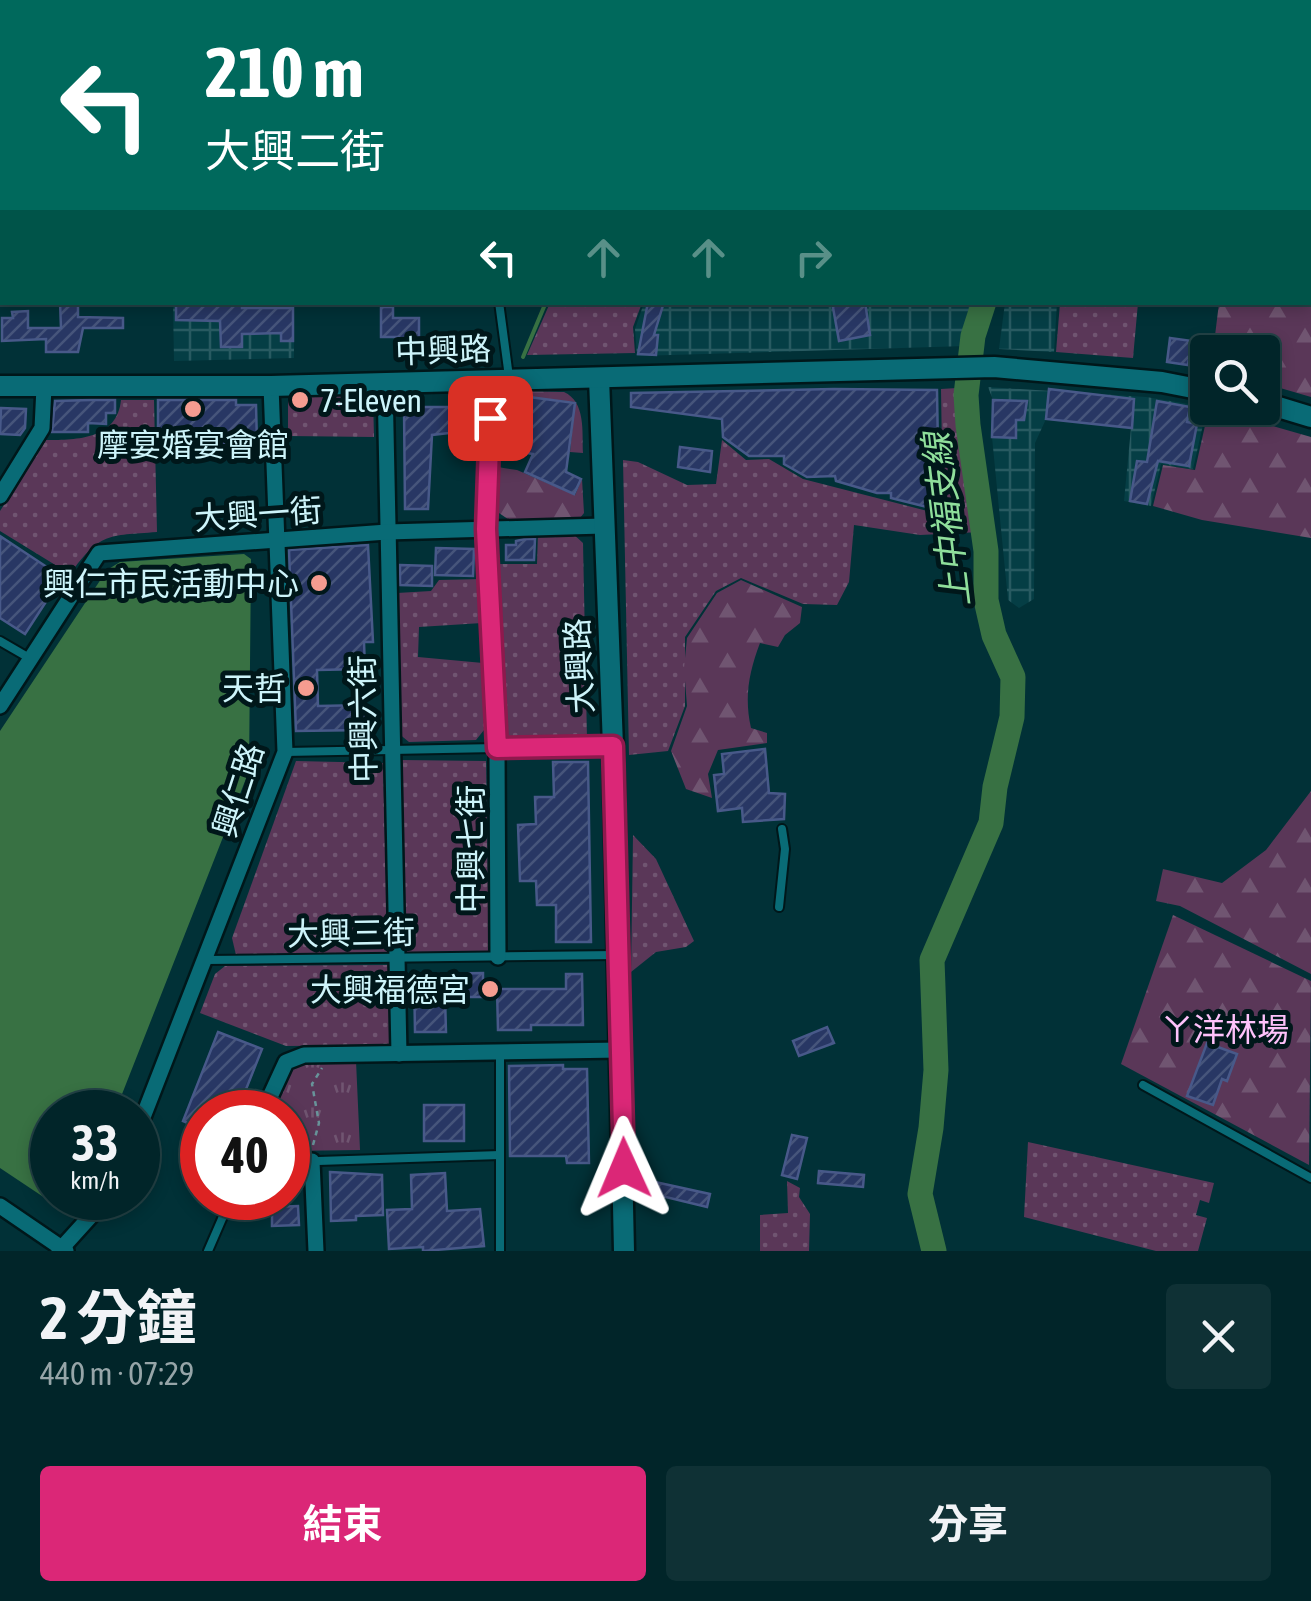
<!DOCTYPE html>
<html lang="zh-TW">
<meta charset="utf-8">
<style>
body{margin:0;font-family:"Asap Condensed","Noto Sans TC",sans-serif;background:#0f3135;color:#f1f3f6;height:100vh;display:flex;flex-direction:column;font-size:38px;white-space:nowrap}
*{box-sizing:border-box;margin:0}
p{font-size:32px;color:#96a5a8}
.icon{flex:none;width:55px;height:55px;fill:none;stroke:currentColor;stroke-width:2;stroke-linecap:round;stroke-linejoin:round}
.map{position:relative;height:1251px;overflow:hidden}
.panel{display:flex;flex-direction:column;background:#012529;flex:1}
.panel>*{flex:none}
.top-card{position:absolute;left:0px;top:0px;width:1312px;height:305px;box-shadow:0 5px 15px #0003,0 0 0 2px #234246;background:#00695c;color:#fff;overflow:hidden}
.buttons{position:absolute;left:1190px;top:335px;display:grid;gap:20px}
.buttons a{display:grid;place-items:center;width:90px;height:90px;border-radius:10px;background:#012529;box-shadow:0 5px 15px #0003,0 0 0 2px #234246;font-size:50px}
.speed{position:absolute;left:30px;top:1090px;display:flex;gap:20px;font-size:50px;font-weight:700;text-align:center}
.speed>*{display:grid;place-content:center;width:130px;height:130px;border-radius:50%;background:#012529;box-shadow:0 5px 15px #0003,0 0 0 2px #234246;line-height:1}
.speed small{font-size:25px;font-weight:400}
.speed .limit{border:15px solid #d22;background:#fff;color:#111}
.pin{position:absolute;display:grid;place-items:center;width:85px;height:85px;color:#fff;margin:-42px;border-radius:20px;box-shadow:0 5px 15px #0006}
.me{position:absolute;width:110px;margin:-55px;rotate:359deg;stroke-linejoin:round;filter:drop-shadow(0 0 8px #0008)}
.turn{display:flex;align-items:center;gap:35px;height:210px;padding:0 40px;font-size:45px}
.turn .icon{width:130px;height:130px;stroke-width:2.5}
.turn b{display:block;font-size:70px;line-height:85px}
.lanes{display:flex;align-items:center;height:95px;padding:0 40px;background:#0003;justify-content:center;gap:50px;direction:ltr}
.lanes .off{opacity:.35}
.round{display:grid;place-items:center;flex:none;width:105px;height:105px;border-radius:10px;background:#0f3135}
.summary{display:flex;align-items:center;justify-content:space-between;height:170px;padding:0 40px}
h1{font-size:60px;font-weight:700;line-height:75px}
.action{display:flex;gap:20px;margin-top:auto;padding:20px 40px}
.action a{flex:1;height:115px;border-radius:10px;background:#db2777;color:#fff;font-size:40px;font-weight:700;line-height:115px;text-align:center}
.action a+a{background:#0f3135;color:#f1f3f6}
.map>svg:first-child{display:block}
.industrial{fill:url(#industrial-grid)}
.grass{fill:url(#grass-dots)}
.forest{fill:url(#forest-firs)}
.park{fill:url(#park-tufts)}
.water{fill:#387143}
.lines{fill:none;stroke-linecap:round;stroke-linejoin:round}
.stream{stroke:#387143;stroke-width:4}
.river{stroke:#387143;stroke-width:25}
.building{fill:url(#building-hatch);stroke:#485989;stroke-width:2.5}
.service-casing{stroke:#00171a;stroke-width:12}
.minor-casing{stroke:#00171a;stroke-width:20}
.tertiary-casing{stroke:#00171a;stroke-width:25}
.path{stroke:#68949a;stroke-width:2.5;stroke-dasharray:5 5;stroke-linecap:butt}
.service{stroke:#096b76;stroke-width:8}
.minor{stroke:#096b76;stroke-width:15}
.tertiary{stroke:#096b76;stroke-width:20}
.route-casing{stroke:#8e194d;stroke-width:25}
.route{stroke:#db2777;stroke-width:18}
.poi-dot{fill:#f59c90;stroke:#00171a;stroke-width:4}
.labels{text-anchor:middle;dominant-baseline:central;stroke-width:10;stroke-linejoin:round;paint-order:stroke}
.street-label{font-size:32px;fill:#cdf4fa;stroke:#00171a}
.poi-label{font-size:32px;fill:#cdf4fa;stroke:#00171a;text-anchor:end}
.park-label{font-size:32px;fill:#fec2fb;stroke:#00171a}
.water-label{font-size:35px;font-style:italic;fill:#8fdf9b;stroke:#00171a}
</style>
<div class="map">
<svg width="1311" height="1251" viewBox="0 0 1311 1251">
<defs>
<pattern id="industrial-grid" width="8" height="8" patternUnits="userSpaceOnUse" patternTransform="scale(2.5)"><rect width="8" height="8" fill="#053e45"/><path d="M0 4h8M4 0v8" fill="none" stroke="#285a61"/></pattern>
<pattern id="grass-dots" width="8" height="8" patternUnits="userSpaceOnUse" patternTransform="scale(2.5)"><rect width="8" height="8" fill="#5a3758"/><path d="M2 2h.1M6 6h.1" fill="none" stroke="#705571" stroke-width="1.8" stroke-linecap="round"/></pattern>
<pattern id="forest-firs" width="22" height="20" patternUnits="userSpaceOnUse" patternTransform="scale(2.5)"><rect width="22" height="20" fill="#5a3758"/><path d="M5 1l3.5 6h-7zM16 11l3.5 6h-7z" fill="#705571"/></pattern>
<pattern id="park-tufts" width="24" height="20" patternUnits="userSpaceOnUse" patternTransform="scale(2.5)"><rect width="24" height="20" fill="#5a3758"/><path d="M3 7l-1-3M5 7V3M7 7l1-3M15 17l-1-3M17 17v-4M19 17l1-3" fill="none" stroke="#705571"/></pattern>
<pattern id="building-hatch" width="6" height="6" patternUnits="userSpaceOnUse" patternTransform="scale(2.5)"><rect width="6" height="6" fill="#283764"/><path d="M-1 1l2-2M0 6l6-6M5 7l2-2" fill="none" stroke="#46557b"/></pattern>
</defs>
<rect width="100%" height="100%" fill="#013137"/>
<g class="industrial">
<path d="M173,303L294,305V358L174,361Z"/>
<path d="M644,303H976L966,346L637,356L635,329Z"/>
<path d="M1005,303H1057L1054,352L999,349Z"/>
<path d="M988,387L1146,397L1207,407L1193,469L1161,464L1151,506L1124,501L1131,428L1046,419L1035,443L1034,599L1019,608L1008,600L992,437L993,400Z"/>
</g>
<g class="grass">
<path d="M550,303H642L633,327L635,353L527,355Z"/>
<path d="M1060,303H1138L1133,358L1056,352Z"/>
<path d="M360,388L373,398L374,437L288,436V401L296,390Z"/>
<path d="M957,388L955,399L980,532L920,535L854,525L849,582L837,605L803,604L741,578L716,591L685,637V706L668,751L629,755L623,460L638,462L687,485L716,484L722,440L746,460L769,459L803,479L943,515L941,389Z"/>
<path d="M121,400H154L157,532C107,536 101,532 70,574L0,531V511L46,440C78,440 117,439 121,400Z"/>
<path d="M538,532H571L583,543L587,739L499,742L495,564H537Z"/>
<path d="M483,579L482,623L419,627L418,657L483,663L484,730L476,740L409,742L398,733L397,593L431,591L439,580Z"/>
<path d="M400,760L486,761L489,952L402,955Z"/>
<path d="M296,761L383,763L388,953L236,955L232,938Z"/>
<path d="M633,835L656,859L694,941L686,947L656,952L631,972Z"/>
<path d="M391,965L394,1045L286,1046L200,1013L215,974L225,966Z"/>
<path d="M1028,1142L1214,1183L1209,1203L1200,1200L1196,1215L1207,1218L1198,1251H1156L1024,1217Z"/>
<path d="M787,1181L800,1188L799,1197L810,1214L809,1251H760V1215L788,1213Z"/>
</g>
<g class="forest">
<path d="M1311,296V397L1263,383L1262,352H1213L1219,303L1310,302Z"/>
<path d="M564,392C586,402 582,432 583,453L570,452L575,402L529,397L521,447L515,446L513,433L498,434C498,379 519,393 564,392Z"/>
<path d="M1209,408L1311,437V538L1202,520L1153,506L1163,465L1195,470Z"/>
<path d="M497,467L517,470L575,495L582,479L584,513L576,523L512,522L499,513Z"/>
<path d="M741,580L802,607L800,623L785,635L778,647L760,643C749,672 744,697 751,728L767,733V743L718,750L708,774L712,798L686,789L671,751L687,706L684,668L687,638L717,593Z"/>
<path d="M1311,791V974L1180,906L1156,901L1163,869L1222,883L1266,850Z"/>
<path d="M1173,915L1311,981L1309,1165L1121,1064Z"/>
</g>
<path class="park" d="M311,1061H356L360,1150L288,1151V1112H269C279,1087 280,1067 311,1061Z"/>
<path class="water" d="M244,554L251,559L249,771L115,1112H52V1198H71L64,1204H54L0,1168V731L107,570L120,562Z"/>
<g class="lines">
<g class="stream">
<path d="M628,2V0"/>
<path d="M0,225L2,221"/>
<path d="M523,357L546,302"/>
</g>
<g class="river">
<path d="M1032,2V0"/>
<path d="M934,1251L920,1194L931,1128L936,1070L932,960L991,823L995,787L1012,717L1013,677L994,635L986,600V551L968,425L966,395L973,336L984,302"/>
</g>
</g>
<g class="building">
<path d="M60,302H78V317L123,318V328H83L78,352H46V339L2,341V318H13L12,312L28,311V328H61Z"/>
<path d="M176,302H242V308H293V341H281V333L242,334V347H221L220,321L176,320Z"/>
<path d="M648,302H664L654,335H658L656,355L638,354Z"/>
<path d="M832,302H865L870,335L839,341Z"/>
<path d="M381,307H393V318H419V344H399V337H381Z"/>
<path d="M1170,338L1192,341L1188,365L1167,362Z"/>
<path d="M834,389L937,390L939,510L891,498V493H877L836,481L835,476L807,477L784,464V456H749L723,437L722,419L631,407V393Z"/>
<path d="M1049,389L1134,399L1132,428L1046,419Z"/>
<path d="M529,397L575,403L566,472L581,479L574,494L525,472L533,454L521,452Z"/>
<path d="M91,400H115V413H106V424L88,423V432H52L55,401Z"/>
<path d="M158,400H236V405H256L257,443L198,444V437L158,438Z"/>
<path d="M993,400L1027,401L1024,420H1016V438L992,437Z"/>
<path d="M1157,401L1190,407L1187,422L1197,424L1189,466L1158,461L1147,504L1130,501L1137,461L1147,462Z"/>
<path d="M404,407H467L468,431L432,435L428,509H405Z"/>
<path d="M1,408L26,409L25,428L20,435L0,434Z"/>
<path d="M680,447L712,451L710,472L678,467Z"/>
<path d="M0,536L62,577L25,634L0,618Z"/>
<path d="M525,539H535L534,560H506V545H516V541Z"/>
<path d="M368,545L373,642H364L365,669L317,670L318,706L365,705L366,730L296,731L289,550Z"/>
<path d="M436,548L474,549L473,576L435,575Z"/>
<path d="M400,565L432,566V586L400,585Z"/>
<path d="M765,749L769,793L785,794L784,819L743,822L742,808L718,811L714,775L724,774L722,754Z"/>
<path d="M553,762H588L591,942H556V905H537L536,881H520L518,825L536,824L535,797H554Z"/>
<path d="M483,973V982H494V997H445L446,1032H415L414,974Z"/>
<path d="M566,974H582L583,1025H531V1030H498L497,989H566Z"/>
<path d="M827,1027L834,1043L799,1056L793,1041Z"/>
<path d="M218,1032L262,1049L237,1112H202V1129L183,1121Z"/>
<path d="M1207,1043L1237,1054L1227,1081L1222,1079L1213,1105L1187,1096Z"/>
<path d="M563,1065V1069H587L589,1163H567L566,1156H510L509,1066Z"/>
<rect x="424" y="1105" width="40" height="36"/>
<path d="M792,1135L807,1138L797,1179L782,1175Z"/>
<path d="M819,1171L864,1175L863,1187L818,1183Z"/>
<path d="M330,1172L382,1175L383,1215L356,1216V1220L331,1221Z"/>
<path d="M445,1173L447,1211L480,1209L484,1246L423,1251V1247L389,1249L387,1210L412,1209L411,1175Z"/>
<path d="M646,1180L710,1194L707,1207L645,1192Z"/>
<path d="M298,1206L299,1225L272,1226V1207Z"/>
</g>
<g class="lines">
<defs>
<g id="service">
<path d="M19,2L21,0"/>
<path d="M490,2V0"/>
<path d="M0,31L2,27"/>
<path d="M499,302L509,377"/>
<path d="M0,641L31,659"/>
<path d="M285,752L610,746"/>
<path d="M779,907L785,849L782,829"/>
<path d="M206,960L616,955"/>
<path d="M1143,1085L1311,1178"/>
<path d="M288,1162L500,1155"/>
<path d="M208,1251L231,1198"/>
<path d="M500,1251V1054"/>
</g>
<g id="minor">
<path d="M491,381L486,529L497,749L498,957"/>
<path d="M385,382L399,1054"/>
<path d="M0,496L42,428L44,387"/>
<path d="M0,706L99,553L387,532L603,526"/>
<path d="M263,1112L286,1062L304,1055L621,1050"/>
<path d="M138,1130L285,752L271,386"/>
<path d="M312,1161L316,1251"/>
<path d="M0,1206L66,1251"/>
<path d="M59,1251L107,1198"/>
</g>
<g id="tertiary">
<path d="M599,378L613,746L624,1251"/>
<path d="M0,386H271L994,367L1162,382L1208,391"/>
<path d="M1262,402L1311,417"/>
</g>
</defs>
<use href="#service" class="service-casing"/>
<use href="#minor" class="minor-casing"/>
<use href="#tertiary" class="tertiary-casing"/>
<path class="path" d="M313,1145L319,1123L312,1084L322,1068"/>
<use href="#service" class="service"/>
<use href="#minor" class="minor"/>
<use href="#tertiary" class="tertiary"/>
</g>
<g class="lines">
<defs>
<path id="route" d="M490,418L486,529L497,748L613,746L624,1168"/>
</defs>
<use href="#route" class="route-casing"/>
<use href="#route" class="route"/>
</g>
<g class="poi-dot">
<circle cx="300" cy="400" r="10"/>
<circle cx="193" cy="409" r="10"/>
<circle cx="319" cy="583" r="10"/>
<circle cx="306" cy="688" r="10"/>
<circle cx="490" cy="989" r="10"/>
</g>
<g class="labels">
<g class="street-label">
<text transform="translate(443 350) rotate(-2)">中興路</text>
<text transform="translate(258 514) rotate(-4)">大興一街</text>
<text transform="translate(579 666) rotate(-93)">大興路</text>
<text transform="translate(363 719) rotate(-91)">中興六街</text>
<text transform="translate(238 790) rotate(-72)">興仁路</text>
<text transform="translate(470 849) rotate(-90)">中興七街</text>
<text transform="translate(351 933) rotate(-1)">大興三街</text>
</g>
<g class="poi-label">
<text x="320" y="400" text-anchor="start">7-Eleven</text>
<text x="193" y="444" text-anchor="middle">摩宴婚宴會館</text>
<text x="299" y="583">興仁市民活動中心</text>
<text x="286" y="688">天哲</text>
<text x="470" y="989">大興福德宮</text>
</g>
<g class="park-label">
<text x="1225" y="1029">ㄚ洋林場</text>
</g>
<g class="water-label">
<text transform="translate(946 520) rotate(-97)">上中福支線</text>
</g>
</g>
</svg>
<div class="buttons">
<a><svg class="icon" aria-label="search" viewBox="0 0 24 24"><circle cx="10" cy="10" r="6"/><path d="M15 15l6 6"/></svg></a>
</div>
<div class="speed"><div>33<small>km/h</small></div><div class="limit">40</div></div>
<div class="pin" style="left:490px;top:418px;background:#d93025"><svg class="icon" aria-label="arrive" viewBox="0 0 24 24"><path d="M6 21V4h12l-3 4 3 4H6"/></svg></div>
<svg class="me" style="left:624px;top:1168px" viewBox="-20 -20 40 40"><path d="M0-17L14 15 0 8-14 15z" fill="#db2777" stroke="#fff" stroke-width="4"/></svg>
<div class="top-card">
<div class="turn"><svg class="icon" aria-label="left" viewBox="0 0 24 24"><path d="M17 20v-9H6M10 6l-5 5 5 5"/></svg><div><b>210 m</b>大興二街</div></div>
<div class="lanes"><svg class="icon" aria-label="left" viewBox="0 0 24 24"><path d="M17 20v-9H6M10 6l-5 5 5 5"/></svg><svg class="icon off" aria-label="ahead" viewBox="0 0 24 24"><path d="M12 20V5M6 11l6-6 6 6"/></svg><svg class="icon off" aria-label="ahead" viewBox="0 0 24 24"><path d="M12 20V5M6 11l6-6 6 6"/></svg><svg class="icon off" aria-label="right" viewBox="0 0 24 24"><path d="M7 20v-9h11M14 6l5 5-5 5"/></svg></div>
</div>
</div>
<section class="panel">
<div class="summary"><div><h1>2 分鐘</h1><p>440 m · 07:29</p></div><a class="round"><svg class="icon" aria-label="close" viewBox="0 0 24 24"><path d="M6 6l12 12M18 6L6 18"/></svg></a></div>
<div class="action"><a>結束</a><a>分享</a></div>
</section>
